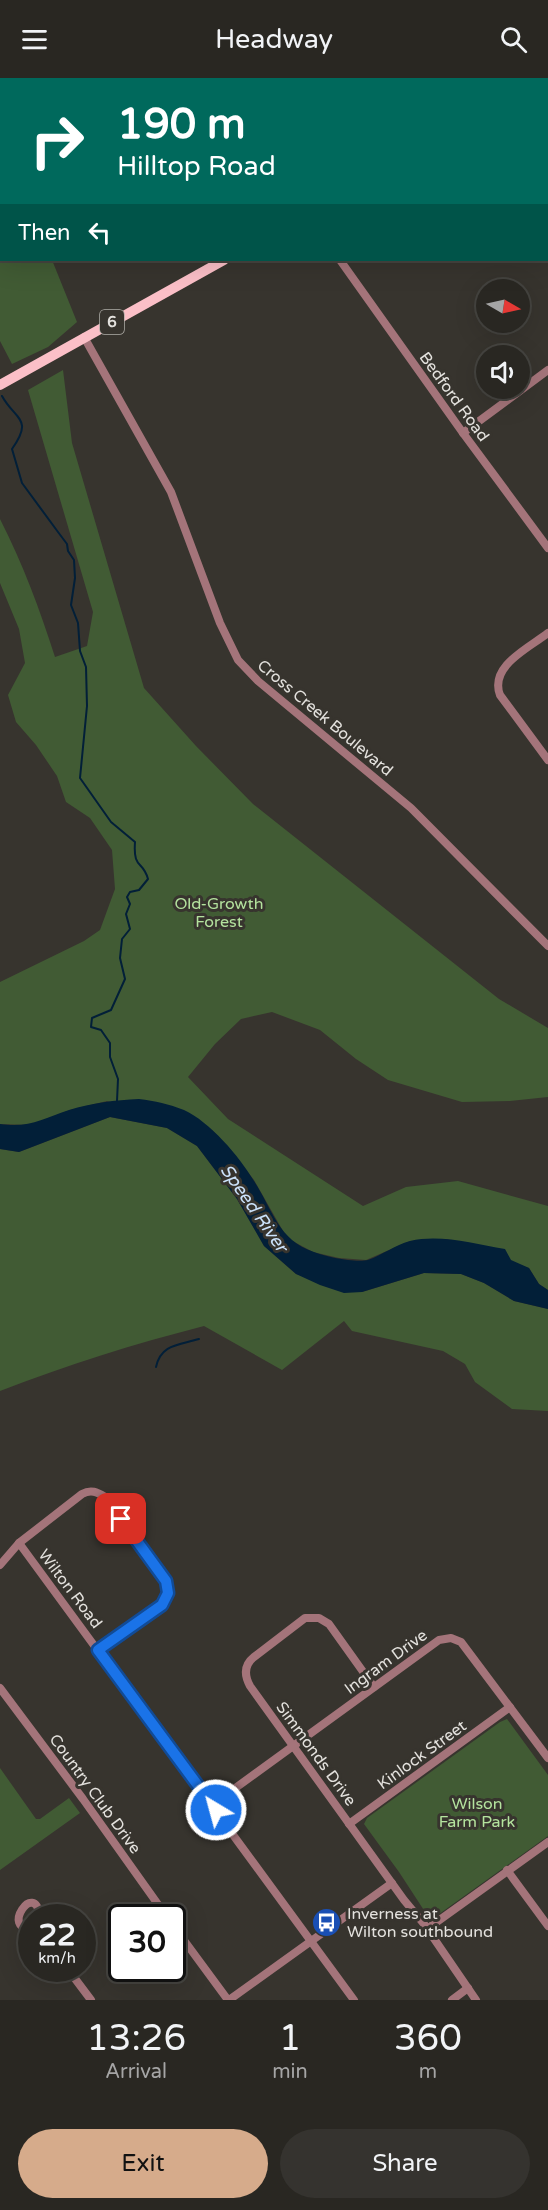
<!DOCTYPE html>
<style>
body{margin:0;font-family:"Varela Round",sans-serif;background:#35332f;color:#f1f3f6;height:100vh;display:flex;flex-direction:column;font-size:22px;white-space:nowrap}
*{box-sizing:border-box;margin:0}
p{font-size:20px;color:#a5a5a5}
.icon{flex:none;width:33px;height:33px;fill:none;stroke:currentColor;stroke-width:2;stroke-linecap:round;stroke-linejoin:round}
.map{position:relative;height:1922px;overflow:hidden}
.details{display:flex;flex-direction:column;background:#292722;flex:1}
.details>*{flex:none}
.guide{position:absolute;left:0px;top:0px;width:549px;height:183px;box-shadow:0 6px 24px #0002,0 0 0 2px #454440;background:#00695c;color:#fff;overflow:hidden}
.needle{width:39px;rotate:99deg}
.controls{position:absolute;left:476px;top:201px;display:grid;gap:12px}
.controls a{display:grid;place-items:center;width:54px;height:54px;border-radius:50%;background:#292722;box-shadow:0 6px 24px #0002,0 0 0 2px #454440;font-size:30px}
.speed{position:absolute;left:18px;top:1826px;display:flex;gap:12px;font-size:30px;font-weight:700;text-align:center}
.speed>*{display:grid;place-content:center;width:78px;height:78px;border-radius:50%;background:#292722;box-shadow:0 6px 24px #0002,0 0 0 2px #454440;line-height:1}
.speed small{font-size:15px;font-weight:400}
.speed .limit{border:3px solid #111;border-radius:9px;background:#fff;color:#111}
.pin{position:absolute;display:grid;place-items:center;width:51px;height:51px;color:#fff;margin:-26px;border-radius:12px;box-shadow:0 3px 9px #0006}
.me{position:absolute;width:66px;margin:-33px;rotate:323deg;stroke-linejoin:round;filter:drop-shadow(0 0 4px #0008)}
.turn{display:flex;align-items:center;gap:21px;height:126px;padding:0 18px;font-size:27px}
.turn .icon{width:78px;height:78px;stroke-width:2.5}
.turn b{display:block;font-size:42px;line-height:51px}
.then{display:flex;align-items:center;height:57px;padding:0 18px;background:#0003;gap:12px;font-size:22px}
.eta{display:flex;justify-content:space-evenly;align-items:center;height:102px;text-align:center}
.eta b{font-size:36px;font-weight:600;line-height:42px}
.action{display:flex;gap:12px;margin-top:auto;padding:12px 18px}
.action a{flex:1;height:69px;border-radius:36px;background:#d6ab8b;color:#111;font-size:24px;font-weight:600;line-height:69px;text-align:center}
.action a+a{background:#35332f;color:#f1f3f6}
header{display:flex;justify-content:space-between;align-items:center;height:78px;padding:0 18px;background:#292722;font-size:27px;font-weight:600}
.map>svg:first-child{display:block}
.green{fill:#415b34}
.water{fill:#021f38}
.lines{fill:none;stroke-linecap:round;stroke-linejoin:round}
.stream{stroke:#021f38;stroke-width:2}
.minor{stroke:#a4747a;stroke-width:8}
.major{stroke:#fbbfc7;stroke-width:10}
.route-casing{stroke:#114b97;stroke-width:15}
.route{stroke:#1a73e8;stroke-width:10}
.labels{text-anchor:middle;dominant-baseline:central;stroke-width:6;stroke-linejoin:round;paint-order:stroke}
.shield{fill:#37342e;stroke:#b0aea9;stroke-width:1.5}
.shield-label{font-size:15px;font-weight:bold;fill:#e4e2de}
.street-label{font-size:16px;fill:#e4e2de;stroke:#37342e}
.park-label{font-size:16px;fill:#b4e39e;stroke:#37342e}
.poi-label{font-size:16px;fill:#e4e2de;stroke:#37342e;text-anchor:start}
.water-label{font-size:18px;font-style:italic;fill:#cbe2fb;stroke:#37342e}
</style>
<header><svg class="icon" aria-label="menu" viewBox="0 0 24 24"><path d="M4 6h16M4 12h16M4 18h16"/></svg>Headway<svg class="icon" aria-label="search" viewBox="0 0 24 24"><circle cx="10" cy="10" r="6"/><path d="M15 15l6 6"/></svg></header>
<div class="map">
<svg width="548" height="1922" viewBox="0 0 548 1922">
<rect width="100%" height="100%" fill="#37342e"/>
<g class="green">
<path d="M0,0L136,1L2,2V182H52L77,244L48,269L12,286L0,263Z"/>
<path d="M63,292L72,365L144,610L196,668L253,726L499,921L548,950V1019L510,1023L462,1024L388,1002L356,981L320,952L272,934L241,941L215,966L188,999L228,1041L363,1128L406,1109L458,1103L548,1128V1212L539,1206L529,1190L447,1161L410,1163L366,1182L339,1180L313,1174L287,1160L254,1102L228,1069L212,1052L107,1023L70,1032L32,1047L0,1046V904L84,863L100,852L115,811L112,772L90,740L66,724L57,698L36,667L16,644L8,617L25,585L19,551L0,505V441C23,486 40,532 55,579L87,568L93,534L28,312Z"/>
<path d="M110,1039L167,1050L197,1068L237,1121L264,1168L296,1196L362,1214L424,1195L461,1196L484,1205L514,1223L548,1231V1333L512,1331L475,1304L465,1286L443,1273L352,1253L344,1243L282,1292L204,1248C134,1266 67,1287 0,1313V1071L19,1074Z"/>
<path d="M507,1641L548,1697V1758L435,1839L429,1840L399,1794L364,1746L367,1740L500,1644Z"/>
<path d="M0,1690L36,1741H40L69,1720L80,1735L0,1792Z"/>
</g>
<path class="water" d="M139,1021C155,1023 169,1026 184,1032C210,1044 239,1078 254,1103C273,1132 278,1162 314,1174C326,1179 356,1185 368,1182C382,1177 395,1167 410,1163C441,1156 474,1166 505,1171L511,1182L529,1190L539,1206L548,1212V1231L514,1223L484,1205L461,1196L424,1195L362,1214L344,1215L320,1207L296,1196L264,1168L237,1121L197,1068L167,1050L110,1039L19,1074L0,1071V1046C30,1050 42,1041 69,1032C92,1025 115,1022 139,1021Z"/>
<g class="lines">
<g class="stream">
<path d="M23,2V0"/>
<path d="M0,80L2,77"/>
<path d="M2,318C15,342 34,340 12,371L22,405L58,454L67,466L68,473L74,482L75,500L71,527L78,545L80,573L86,589L87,628L80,700L111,744L135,764C133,792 143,782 148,801L139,812L130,814L127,819L130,826L126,836L130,851L122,861L120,880L125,901L111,932L92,940L91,949L101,952L110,965V979L118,1001L117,1023"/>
<path d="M156,1289C161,1266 179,1267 199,1261"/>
</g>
<g class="minor">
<path d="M340,182L463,355L548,470"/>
<path d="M84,259L171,414L220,545L238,582L258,603L411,730L548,868"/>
<path d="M463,355L548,292"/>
<path d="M548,555C529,570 489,588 500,617L548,682"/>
<path d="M19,1465L354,1922"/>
<path d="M0,1487L19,1465L82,1416C91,1411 97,1414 105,1419L166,1503L169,1511L162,1527L98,1572"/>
<path d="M374,1609L329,1546L319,1540H305L254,1579C244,1587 244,1597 250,1608L404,1822L424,1846L476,1922"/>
<path d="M0,1610L83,1721L167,1839"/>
<path d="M212,1727L439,1562L451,1560L461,1564L548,1680"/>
<path d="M349,1746L510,1629"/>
<path d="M507,1792L548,1848"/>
<path d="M172,1846L228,1922"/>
<path d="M32,1850C0,1854 35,1800 40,1839"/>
<path d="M427,1851L548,1764"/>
<path d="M67,1890L91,1922"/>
<path d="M229,1922L392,1805"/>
<path d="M452,1922L468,1910"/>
</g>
<g class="major">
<path d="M544,2L547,0"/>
<path d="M0,307L224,182"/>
</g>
</g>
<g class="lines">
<defs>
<path id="route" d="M121,1441L166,1503L168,1515L162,1527L98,1572L216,1732"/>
</defs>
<use href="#route" class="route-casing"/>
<use href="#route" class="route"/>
</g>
<defs>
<symbol id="bus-disc" viewBox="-11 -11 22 22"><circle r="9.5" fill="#1a4fb4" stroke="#37342e"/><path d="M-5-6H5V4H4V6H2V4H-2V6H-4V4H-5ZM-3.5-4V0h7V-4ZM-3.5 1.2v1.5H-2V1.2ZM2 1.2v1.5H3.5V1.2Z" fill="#fff"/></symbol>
</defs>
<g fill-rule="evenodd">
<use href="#bus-disc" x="310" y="1828" width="33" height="33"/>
</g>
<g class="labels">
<rect class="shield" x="100" y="232" width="24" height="24" rx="4.5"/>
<g class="shield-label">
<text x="112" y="244">6</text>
</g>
<g class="street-label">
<text transform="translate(454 319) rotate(54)">Bedford Road</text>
<text transform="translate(325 640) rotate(40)">Cross Creek Boulevard</text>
<text transform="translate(70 1511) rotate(53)">Wilton Road</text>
<text transform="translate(386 1584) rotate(-36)">Ingram Drive</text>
<text transform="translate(316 1676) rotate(54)">Simmonds Drive</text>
<text transform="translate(422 1677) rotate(-36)">Kinlock Street</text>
<text transform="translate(95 1716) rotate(54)">Country Club Drive</text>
</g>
<g class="park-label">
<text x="219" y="826">Old-Growth<tspan x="219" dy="18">Forest</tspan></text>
<text x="477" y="1726">Wilson<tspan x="477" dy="18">Farm Park</tspan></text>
</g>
<g class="poi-label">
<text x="347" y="1836">Inverness at<tspan x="347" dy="18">Wilton southbound</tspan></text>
</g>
<g class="water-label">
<text transform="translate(254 1130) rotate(55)">Speed River</text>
</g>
</g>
</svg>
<div class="controls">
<a><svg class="needle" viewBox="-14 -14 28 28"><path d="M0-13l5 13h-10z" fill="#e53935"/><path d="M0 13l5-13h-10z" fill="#a5a5a5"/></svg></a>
<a><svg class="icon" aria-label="sound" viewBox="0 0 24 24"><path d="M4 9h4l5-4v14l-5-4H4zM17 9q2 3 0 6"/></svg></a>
</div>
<div class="speed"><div>22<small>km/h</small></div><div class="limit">30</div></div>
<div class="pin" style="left:121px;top:1441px;background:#d93025"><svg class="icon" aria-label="arrive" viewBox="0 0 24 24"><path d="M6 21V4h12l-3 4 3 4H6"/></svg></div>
<svg class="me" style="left:216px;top:1732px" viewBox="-20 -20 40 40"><circle r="17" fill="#1a73e8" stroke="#fff" stroke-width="3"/><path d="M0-11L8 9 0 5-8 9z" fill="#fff"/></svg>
<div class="guide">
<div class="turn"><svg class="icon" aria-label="right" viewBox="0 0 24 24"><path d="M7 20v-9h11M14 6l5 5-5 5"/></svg><div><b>190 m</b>Hilltop Road</div></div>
<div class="then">Then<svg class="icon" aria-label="left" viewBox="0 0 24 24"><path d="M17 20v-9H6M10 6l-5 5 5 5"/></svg></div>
</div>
</div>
<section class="details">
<div class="eta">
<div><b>13:26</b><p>Arrival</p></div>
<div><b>1</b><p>min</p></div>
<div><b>360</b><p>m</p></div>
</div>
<div class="action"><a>Exit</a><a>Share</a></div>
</section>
